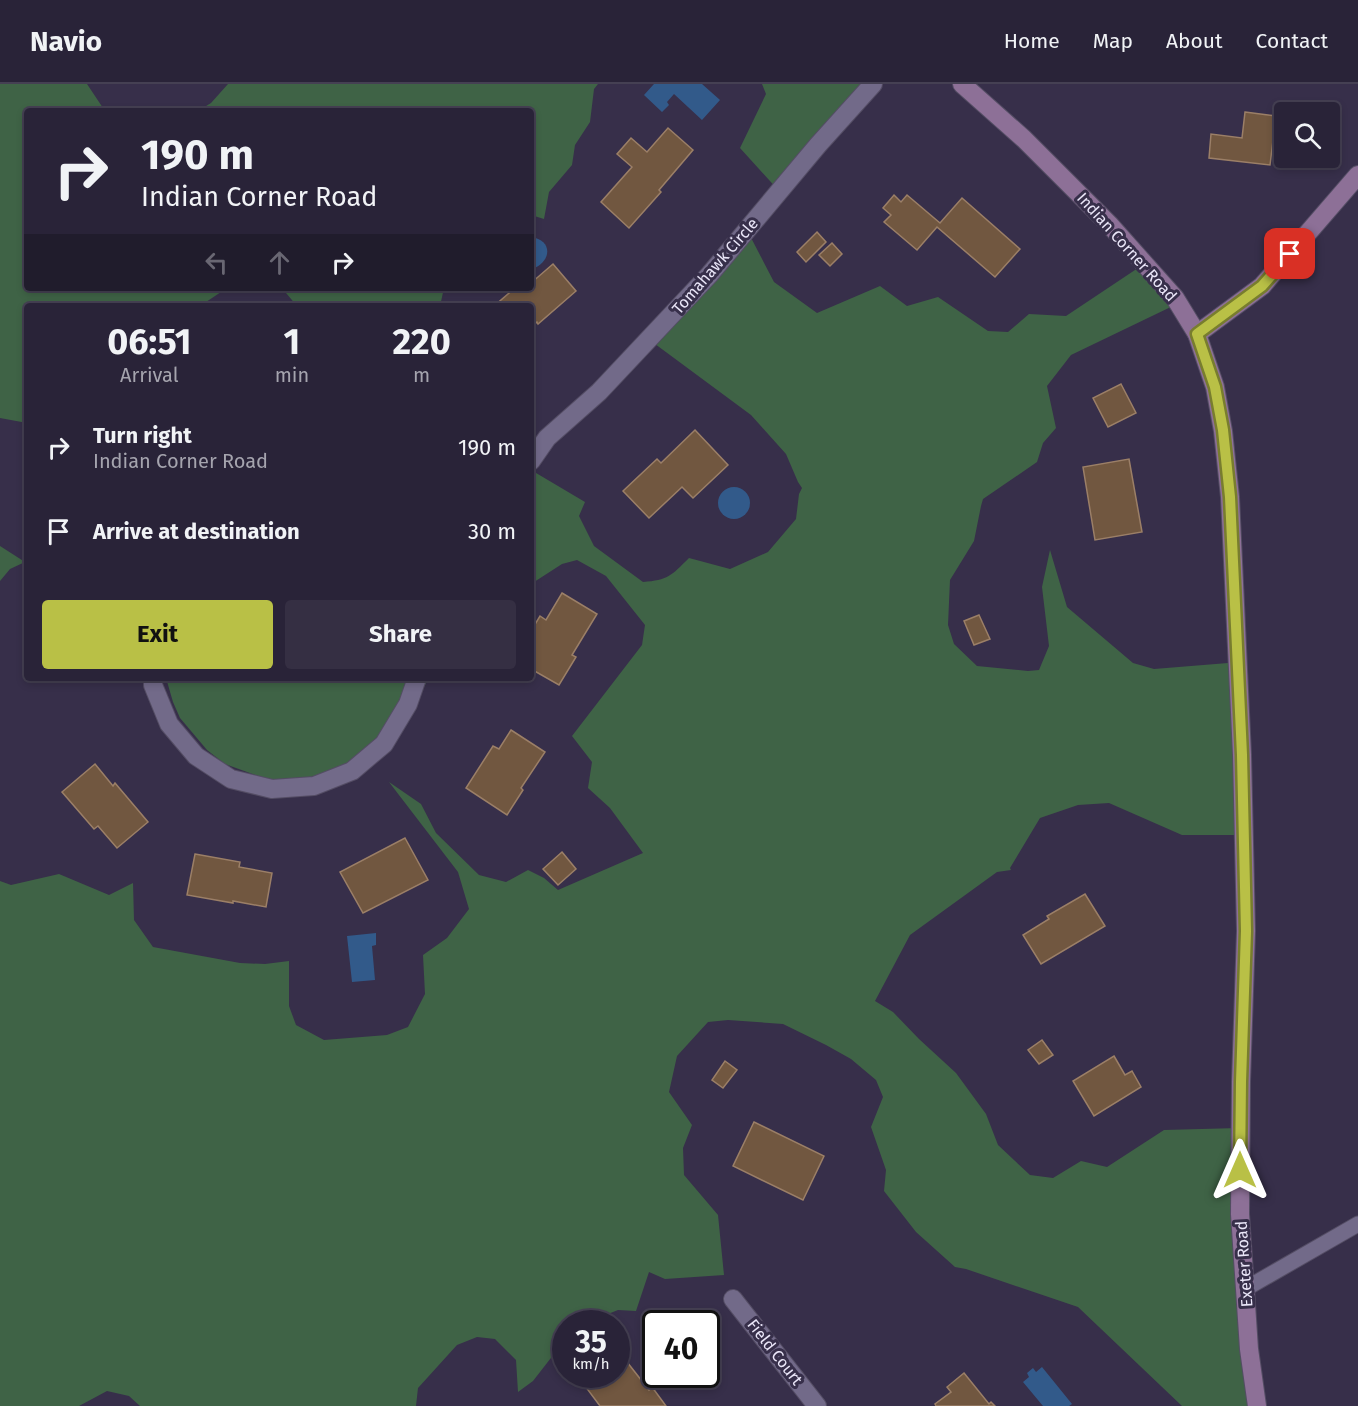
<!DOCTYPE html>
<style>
body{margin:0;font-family:"Fira Sans",sans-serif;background:#352f43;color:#f1f3f6;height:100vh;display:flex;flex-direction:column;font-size:22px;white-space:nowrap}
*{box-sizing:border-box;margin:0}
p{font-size:20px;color:#a5a4ae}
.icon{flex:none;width:33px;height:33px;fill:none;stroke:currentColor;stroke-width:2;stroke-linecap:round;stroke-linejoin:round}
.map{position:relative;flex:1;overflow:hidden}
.drawer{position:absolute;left:24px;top:219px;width:510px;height:378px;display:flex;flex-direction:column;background:#292338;border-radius:6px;box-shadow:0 3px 9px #0003,0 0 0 2px #454053}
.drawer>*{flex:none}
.guide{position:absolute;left:24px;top:24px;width:510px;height:183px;border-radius:6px;box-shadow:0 3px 9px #0003,0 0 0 2px #454053;background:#292338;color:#f1f3f6;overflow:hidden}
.buttons{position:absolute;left:1274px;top:18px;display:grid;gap:12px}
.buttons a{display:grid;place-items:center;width:66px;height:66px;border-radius:6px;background:#292338;box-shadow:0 3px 9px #0003,0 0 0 2px #454053;font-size:30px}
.speed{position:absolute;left:552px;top:1226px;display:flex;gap:12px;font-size:30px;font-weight:700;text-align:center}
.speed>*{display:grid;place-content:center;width:78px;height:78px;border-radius:50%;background:#292338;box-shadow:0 3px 9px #0003,0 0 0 2px #454053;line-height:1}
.speed small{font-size:15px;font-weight:400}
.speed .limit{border:3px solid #111;border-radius:9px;background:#fff;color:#111}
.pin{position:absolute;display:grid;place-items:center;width:51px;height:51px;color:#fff;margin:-26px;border-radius:12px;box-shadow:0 3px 9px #0006}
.me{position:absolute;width:66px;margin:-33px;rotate:0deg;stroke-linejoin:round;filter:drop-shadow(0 0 4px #0008)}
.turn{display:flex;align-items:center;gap:21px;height:126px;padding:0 18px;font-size:27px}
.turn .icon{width:78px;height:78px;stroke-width:2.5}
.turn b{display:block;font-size:42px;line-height:51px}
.lanes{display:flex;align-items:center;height:57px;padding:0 18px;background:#0003;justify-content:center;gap:30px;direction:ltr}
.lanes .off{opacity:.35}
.eta{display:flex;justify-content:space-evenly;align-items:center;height:102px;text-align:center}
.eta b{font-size:36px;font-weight:700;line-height:42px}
.button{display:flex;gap:12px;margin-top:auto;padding:12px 18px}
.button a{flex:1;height:69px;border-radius:6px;background:#b9c046;color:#111;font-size:24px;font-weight:700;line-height:69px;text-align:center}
.button a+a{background:#352f43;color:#f1f3f6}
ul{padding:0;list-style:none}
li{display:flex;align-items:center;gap:18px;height:84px;padding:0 18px}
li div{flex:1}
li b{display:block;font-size:22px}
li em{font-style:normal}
header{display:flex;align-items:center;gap:36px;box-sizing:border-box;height:84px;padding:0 30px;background:#292338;border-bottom:2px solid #454053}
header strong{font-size:28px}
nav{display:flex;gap:33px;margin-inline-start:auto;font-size:21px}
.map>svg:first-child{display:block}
.green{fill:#3f6346}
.water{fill:#325a8a}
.building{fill:#715740;stroke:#9b7f67;stroke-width:1.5}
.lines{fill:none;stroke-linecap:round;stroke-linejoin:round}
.lane-casing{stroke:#544d64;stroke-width:17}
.street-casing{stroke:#544d64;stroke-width:20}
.secondary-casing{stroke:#544d64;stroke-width:20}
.lane{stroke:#726a89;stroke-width:15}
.street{stroke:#726a89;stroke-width:18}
.secondary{stroke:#8d7097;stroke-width:18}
.route-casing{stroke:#787d2e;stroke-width:15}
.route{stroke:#b9c046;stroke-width:10}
.labels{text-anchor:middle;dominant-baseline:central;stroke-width:6;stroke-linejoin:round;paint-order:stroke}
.street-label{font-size:16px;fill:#eae6f8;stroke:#372f4a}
</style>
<header>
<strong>Navio</strong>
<nav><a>Home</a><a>Map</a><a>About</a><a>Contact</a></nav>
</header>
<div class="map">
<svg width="1358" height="1322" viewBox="0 0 1358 1322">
<rect width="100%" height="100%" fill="#372f4a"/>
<g class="green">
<path d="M0,0H87L105,27H27V204H227L200,222H27V339L0,334Z"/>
<path d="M228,0H598L594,5L590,38L575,61L572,81L549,108L544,135L531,131V27H198L211,19Z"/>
<path d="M762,0H873L780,108L740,64L766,10Z"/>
<path d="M747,146L774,198L817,229L880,202L907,222L938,213L988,247L1008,248L1029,230L1066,232L1144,180L1177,220L1071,271L1047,302L1056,344L1043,359L1037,378L983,415L981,422L974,457L950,496L948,541L954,560L977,582L1028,587L1039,586L1049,562L1042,503L1050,466L1067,523L1133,579L1154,585L1228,579L1235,575L1242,751H1182L1109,719L1078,721L1040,734L1010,784L1011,786L997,788L910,851L875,917L893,928L919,955L956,989L986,1030L998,1061L1030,1091L1053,1094L1081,1077L1107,1083L1164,1046L1239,1044L1258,1322H1182L1078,1223L966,1185L955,1183L916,1148L884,1107L886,1086L871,1043L883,1013L876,996L851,975L826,961L783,940L728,936L708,938L677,972L669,1008L692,1041L683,1064L684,1091L718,1131L724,1191L665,1195L649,1188L636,1227L618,1226L598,1234L592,1239H566L565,1258L561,1261L533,1297L518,1308L516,1276L495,1255L477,1253L457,1261L418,1304L416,1322H140L129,1312L107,1307L79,1322H0V797L11,801L59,790L109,811L133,799L134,836L153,863L240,879L265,880L289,877V922L296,941L324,956L387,951L408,943L425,910L423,871L447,854L469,825L458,788L389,698L421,720L436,749L479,791L506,798L528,786L544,794L558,806L643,769L610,724L588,704L592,678L572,652L642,561L645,541L606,492L577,476L562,480L531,500V386L585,418L579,432L594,462L643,498C668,496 671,492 689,474L730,485L768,468L796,435L799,410L802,404L798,398L786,370L751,331L651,257Z"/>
<path d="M266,204H444L440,222H297L286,209Z"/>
<path d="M0,462L25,478L10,485L0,497Z"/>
<path d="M166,594H429L398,649L356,684L298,701L266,695L225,680L207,666L180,634L173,618Z"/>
</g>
<g class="water">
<path d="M654,0H702L720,16L702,36L674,10L667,18L669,21L662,28L644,11Z"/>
<path d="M531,153C553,156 552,178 532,185H531Z"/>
<circle cx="734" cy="419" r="16"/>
<path d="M376,849V861L372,862L375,896L352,898L347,852Z"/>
<path d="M1042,1283L1072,1320L1069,1322H1043L1023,1298L1029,1293L1027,1289L1033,1284L1036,1288Z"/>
</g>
<g class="building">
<path d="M1245,28L1276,32L1270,81L1209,74L1211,50L1242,54Z"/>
<path d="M668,44L693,66L659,106L661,108L629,144L601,118L632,83L617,70L631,54L647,68Z"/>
<path d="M894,111L901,118L907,111L940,139L962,114L1020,165L995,193L937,143L917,166L884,138L891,131L883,124Z"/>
<path d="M817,148L826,158L806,178L797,168Z"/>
<path d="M832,159L842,170L830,182L819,171Z"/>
<path d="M553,180L576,207L538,240L537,238L531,244V222H494L515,204H531V199Z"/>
<path d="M1121,300L1136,329L1108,343L1093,314Z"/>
<path d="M695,346L728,381L693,414L682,403L649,434L623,407L657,375L661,379Z"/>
<path d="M1129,375L1142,448L1095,456L1083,383Z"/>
<path d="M562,509L597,530L572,571L576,573L559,601L531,585V547L540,532L546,536Z"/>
<path d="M979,531L990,555L974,561L964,537Z"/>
<path d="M27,537V585H23Z"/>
<path d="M511,646L545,668L521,704L523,706L507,731L466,704L493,662L499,665Z"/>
<path d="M95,680L113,702L115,699L148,738L117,764L98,742L94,745L62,708Z"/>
<path d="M405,754L428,796L363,829L340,788Z"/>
<path d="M562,768L576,785L558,801L543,785Z"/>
<path d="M195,770L240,778L239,783L272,789L266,823L233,817V819L187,811Z"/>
<path d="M1085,810L1105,842L1041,880L1023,851L1049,835L1047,832Z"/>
<path d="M1042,956L1053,971L1039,980L1028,966Z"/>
<path d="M1114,972L1125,991L1132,987L1141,1003L1094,1032L1073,997Z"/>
<path d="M725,977L737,986L723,1004L712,996Z"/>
<path d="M754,1038L824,1072L803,1116L733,1082Z"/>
<path d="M620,1269L649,1306L652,1303L666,1322H600L582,1298L592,1290H616V1271Z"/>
<path d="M964,1289L989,1320L991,1318L995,1322H936L935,1320L951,1308L947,1303Z"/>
</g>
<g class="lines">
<defs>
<path id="lane" d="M1245,1205L1358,1140"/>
<g id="street">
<path d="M531,377L547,354L599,308L710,190L818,61L873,0"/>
<path d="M153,594V601L169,640L196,672L231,695L272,705L314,702L352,687L384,660L408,620L417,594"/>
<path d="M733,1215L817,1322"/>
</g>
<g id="secondary">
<path d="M962,0L1024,55L1109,140L1175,214L1197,250L1215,303L1223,347L1230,413L1242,671L1246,847L1241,998L1240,1130L1249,1265L1257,1322"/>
<path d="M1197,250L1262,202L1358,91"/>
</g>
</defs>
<use href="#lane" class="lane-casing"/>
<use href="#street" class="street-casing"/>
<use href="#secondary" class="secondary-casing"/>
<use href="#lane" class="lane"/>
<use href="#street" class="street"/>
<use href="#secondary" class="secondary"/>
</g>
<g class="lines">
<defs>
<path id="route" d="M1240,1086L1241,998L1246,847L1242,671L1230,413L1223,346L1215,303L1197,250L1262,202L1290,170"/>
</defs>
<use href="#route" class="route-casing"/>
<use href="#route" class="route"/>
</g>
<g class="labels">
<g class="street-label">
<text transform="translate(1127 163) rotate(48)">Indian Corner Road</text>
<text transform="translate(715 182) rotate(-49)">Tomahawk Circle</text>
<text transform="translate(1244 1180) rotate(-94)">Exeter Road</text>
<text transform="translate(775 1268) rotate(52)">Field Court</text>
</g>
</g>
</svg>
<div class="buttons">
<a><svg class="icon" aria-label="search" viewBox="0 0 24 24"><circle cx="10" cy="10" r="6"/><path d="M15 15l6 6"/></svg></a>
</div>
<div class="speed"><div>35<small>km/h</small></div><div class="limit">40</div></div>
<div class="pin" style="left:1290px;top:170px;background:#d93025"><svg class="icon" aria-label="arrive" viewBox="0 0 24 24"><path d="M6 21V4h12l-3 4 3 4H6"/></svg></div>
<svg class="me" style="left:1240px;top:1086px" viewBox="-20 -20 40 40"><path d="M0-17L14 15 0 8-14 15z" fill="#b9c046" stroke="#fff" stroke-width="4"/></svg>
<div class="guide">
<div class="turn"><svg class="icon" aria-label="right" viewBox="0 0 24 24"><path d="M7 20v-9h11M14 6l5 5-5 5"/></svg><div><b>190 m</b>Indian Corner Road</div></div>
<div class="lanes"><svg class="icon off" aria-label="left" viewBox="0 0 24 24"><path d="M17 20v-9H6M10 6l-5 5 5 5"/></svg><svg class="icon off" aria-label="ahead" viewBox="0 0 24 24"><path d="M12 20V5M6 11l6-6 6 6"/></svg><svg class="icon" aria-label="right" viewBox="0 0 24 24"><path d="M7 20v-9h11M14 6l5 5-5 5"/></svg></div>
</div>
<section class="drawer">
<div class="eta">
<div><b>06:51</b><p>Arrival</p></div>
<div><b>1</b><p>min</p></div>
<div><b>220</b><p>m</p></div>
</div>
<ul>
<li><svg class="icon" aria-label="right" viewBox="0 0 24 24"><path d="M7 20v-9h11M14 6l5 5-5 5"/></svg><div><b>Turn right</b><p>Indian Corner Road</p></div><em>190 m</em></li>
<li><svg class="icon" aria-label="arrive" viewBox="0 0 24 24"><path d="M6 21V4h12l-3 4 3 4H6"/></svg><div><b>Arrive at destination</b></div><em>30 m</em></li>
</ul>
<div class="button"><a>Exit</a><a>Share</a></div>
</section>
</div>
